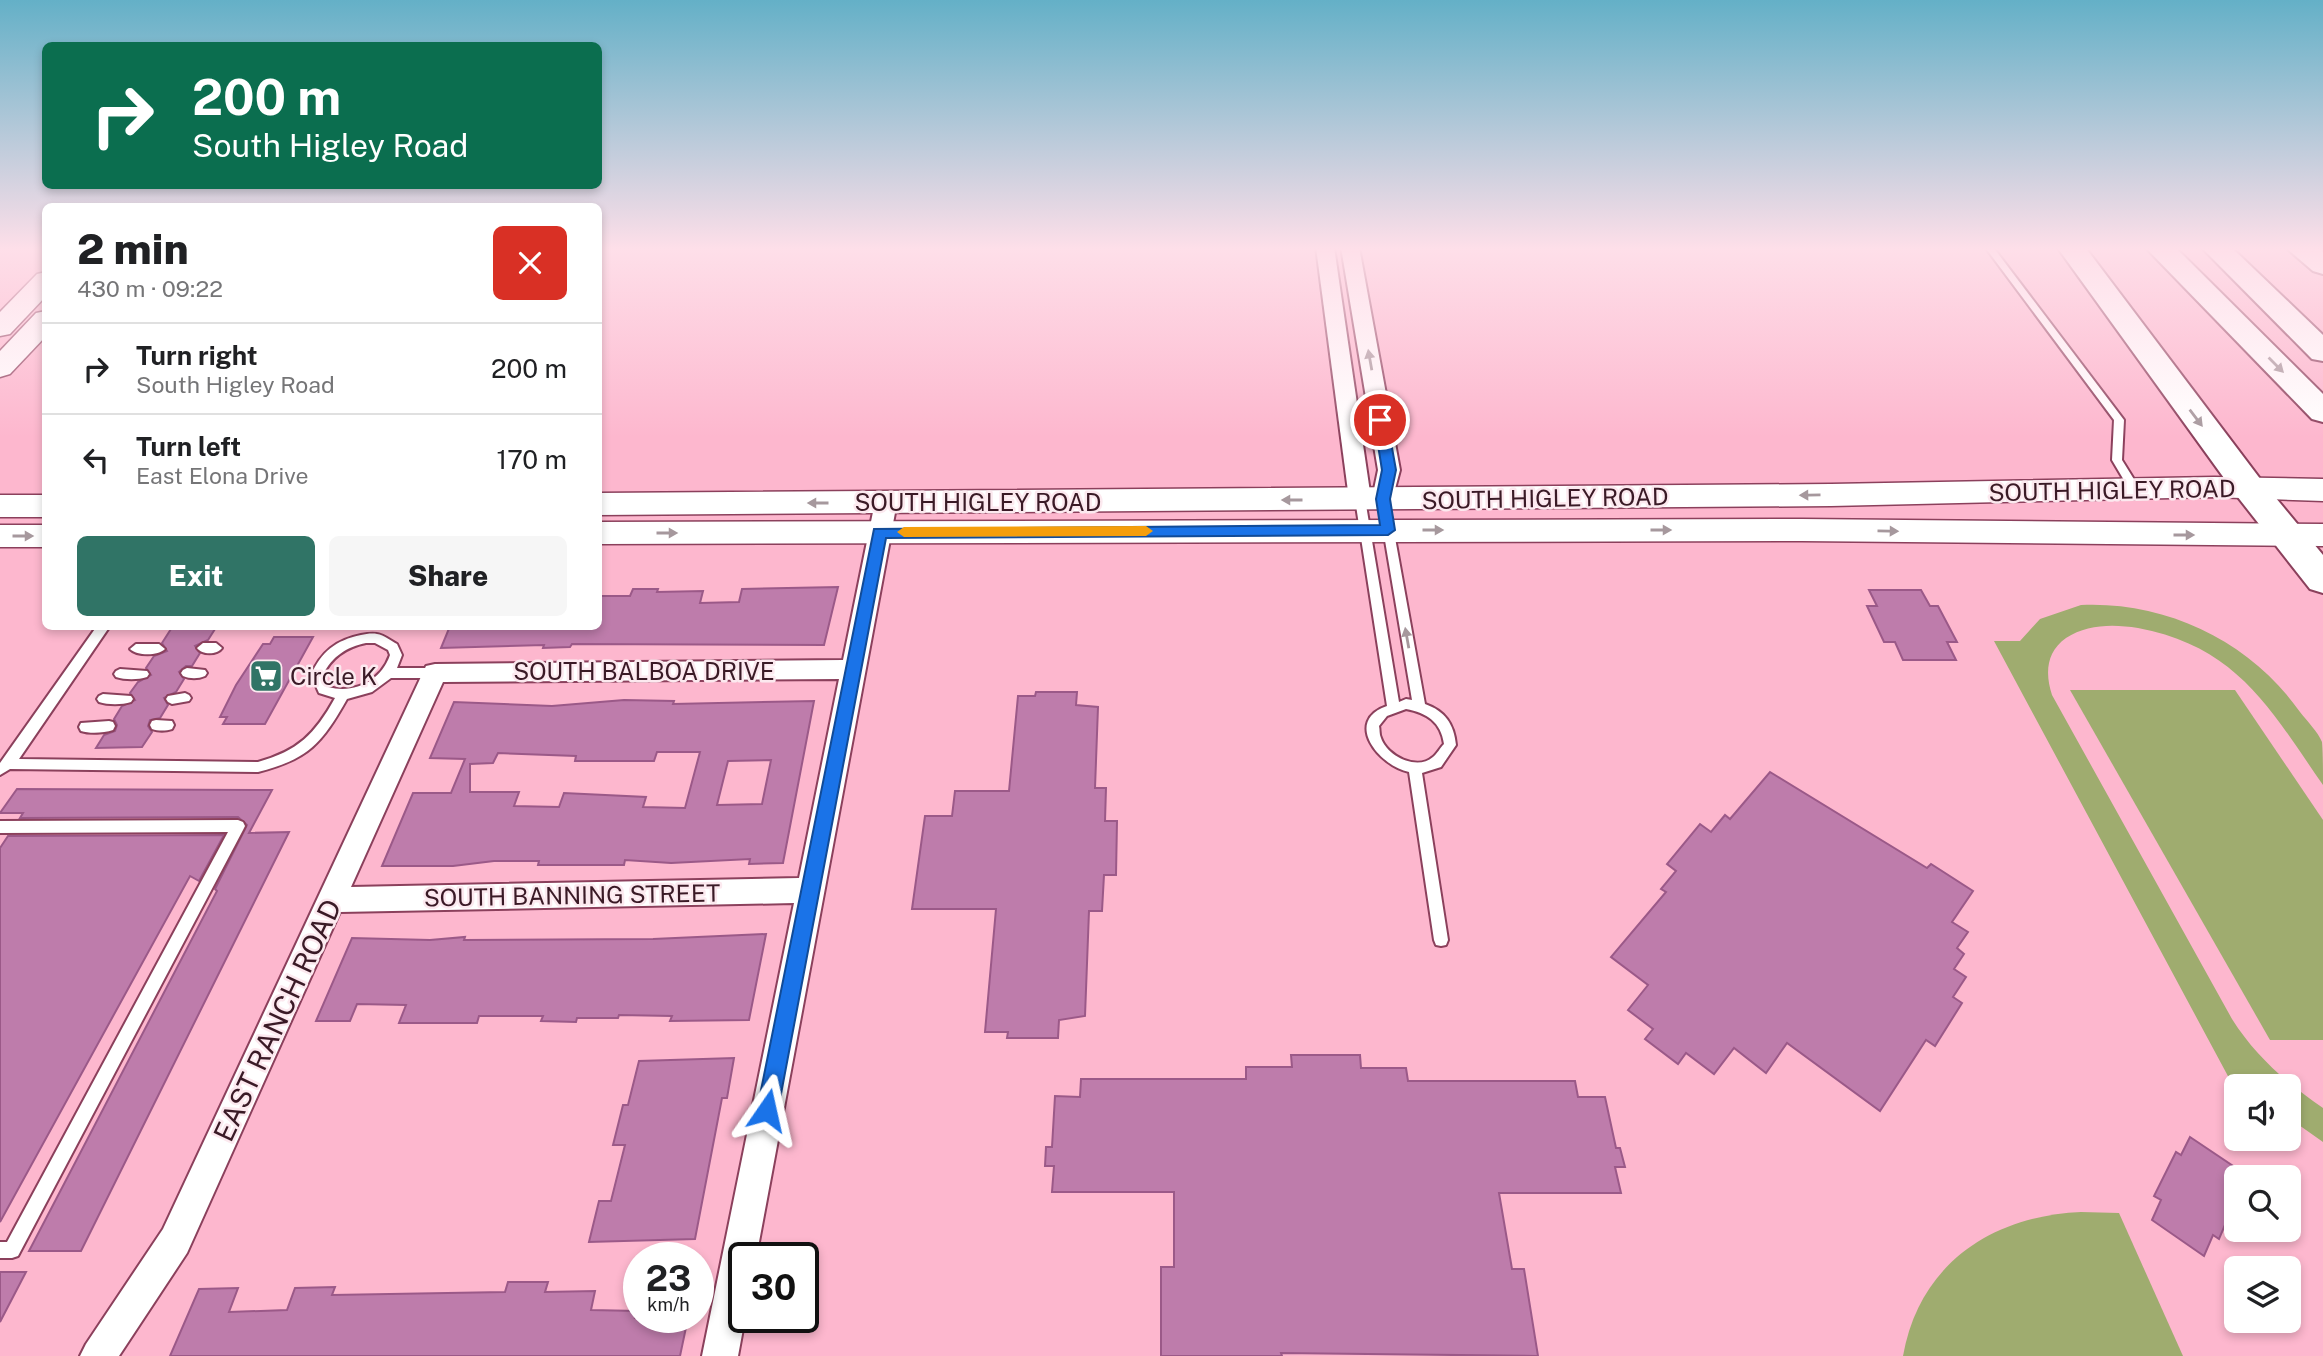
<!DOCTYPE html>
<meta charset="utf-8">
<style>
body{margin:0;font-family:"Public Sans",sans-serif;background:#f6f6f6;color:#202124;height:100vh;display:flex;flex-direction:column;font-size:26px;white-space:nowrap}
*{box-sizing:border-box;margin:0}
p{font-size:23px;color:#757577}
.icon{flex:none;width:38px;height:38px;fill:none;stroke:currentColor;stroke-width:2;stroke-linecap:round;stroke-linejoin:round}
.map{position:relative;flex:1;overflow:hidden}
.panel{position:absolute;left:42px;top:203px;width:560px;height:427px;display:flex;flex-direction:column;background:#fff;border-radius:10px;box-shadow:0 4px 10px #0003}
.panel>*{flex:none}
.hud{position:absolute;left:42px;top:42px;width:560px;height:147px;border-radius:10px;box-shadow:0 4px 10px #0003;background:#0b6e4f;color:#fff;overflow:hidden}
.controls{position:absolute;left:2224px;top:1074px;display:grid;gap:14px}
.controls a{display:grid;place-items:center;width:77px;height:77px;border-radius:10px;background:#fff;box-shadow:0 4px 10px #0003;font-size:35px}
.speed{position:absolute;left:623px;top:1242px;display:flex;gap:14px;font-size:35px;font-weight:700;text-align:center}
.speed>*{display:grid;place-content:center;width:91px;height:91px;border-radius:50%;background:#fff;box-shadow:0 4px 10px #0003;line-height:1}
.speed small{font-size:18px;font-weight:400}
.speed .limit{border:4px solid #111;border-radius:10px;background:#fff;color:#111}
.pin{position:absolute;display:grid;place-items:center;width:60px;height:60px;color:#fff;margin:-30px;border:4px solid #fff;border-radius:50%;box-shadow:0 2px 7px #0007}
.me{position:absolute;width:77px;margin:-38px;rotate:11deg;stroke-linejoin:round;filter:drop-shadow(0 0 5px #0008)}
.turn{display:flex;align-items:center;gap:24px;height:147px;padding:0 35px;font-size:32px}
.turn .icon{width:91px;height:91px;stroke-width:2.5}
.turn b{display:block;font-size:49px;line-height:60px}
.round{display:grid;place-items:center;flex:none;width:74px;height:74px;border-radius:10px;background:#f6f6f6}
.summary{display:flex;align-items:center;justify-content:space-between;height:119px;padding:0 35px}
h1{font-size:42px;font-weight:800;line-height:52px}
.cta{display:flex;gap:14px;margin-top:auto;padding:14px 35px}
.cta a{flex:1;height:80px;border-radius:10px;background:#307466;color:#fff;font-size:28px;font-weight:800;line-height:80px;text-align:center}
.cta a+a{background:#f6f6f6;color:#202124}
ul{padding:0;list-style:none}
li{display:flex;align-items:center;gap:21px;height:91px;padding:0 35px;border-top:2px solid #e0e0e0}
li div{flex:1}
li b{display:block;font-size:26px}
li em{font-style:normal}
.map>svg:first-child{display:block}
.green{fill:#9fac6f}
.building{fill:#be7cab;stroke:#9b5988;stroke-width:2;fill-rule:evenodd}
.lines{fill:none;stroke-linecap:round;stroke-linejoin:round}
.lane-casing{stroke:#8b405c;stroke-width:4}
.street-casing{stroke:#8b405c;stroke-width:4}
.secondary-casing{stroke:#8b405c;stroke-width:3}
.highway-casing{stroke:#8b405c;stroke-width:4}
.lane{fill:#fff;fill-rule:evenodd}
.street{fill:#fff;fill-rule:evenodd}
.secondary{fill:#fff;fill-rule:evenodd}
.highway{fill:#fff;fill-rule:evenodd}
.oneway{fill:#a6989d}
.route{fill:#1a73e8;stroke:#114b97;stroke-width:2}
.slow{fill:#f59e0b}
.labels{text-anchor:middle;dominant-baseline:central;stroke-width:5;stroke-linejoin:round;paint-order:stroke}
.street-label{font-size:24px;fill:#3a1a26;stroke:#fce9ef}
.poi-label{font-size:24px;fill:#3a1a26;stroke:#fce9ef;text-anchor:start}
.near-street-label{font-size:28px;fill:#3a1a26;stroke:#fce9ef}
</style>
<div class="map">
<svg width="2323" height="1356" viewBox="0 0 2323 1356">
<rect width="100%" height="100%" fill="#fdb7ce"/>
<g class="green">
<path d="M2081,605C2167,601 2251,642 2300,712C2307,721 2318,732 2322,742C2323,753 2323,773 2323,785C2270,709 2238,647 2138,628C2114,624 2087,624 2066,638C2046,652 2045,674 2052,695L2232,1019C2256,1057 2287,1083 2323,1108V1142L2289,1118V1087H2236V1091L1994,641H2020L2040,619Z"/>
<path d="M2070,690H2235L2323,820V1040H2270Z"/>
<path d="M2081,1212L2119,1213L2183,1356H1903C1919,1264 1992,1216 2081,1212Z"/>
</g>
<g class="building">
<path d="M838,587L824,645L572,644L570,647L543,648L544,645L441,648L450,626H598V596H630L633,589H658L657,592L703,591L700,603L739,602L742,589Z"/>
<path d="M1869,590H1921L1930,606H1938L1957,642H1947L1956,660H1903L1895,642H1884L1867,606H1877Z"/>
<path d="M171,629H215L208,640L195,646L200,653L192,666H186L179,672L184,679L176,692L164,698L168,705L160,718L150,720L148,726L152,732L142,747L96,748L104,735L115,731L117,725L114,719L122,706L135,700L130,693L138,682L151,675L146,668L154,656L167,651L162,643Z"/>
<path d="M274,637H313L265,724H223L227,717H220L236,685L263,644H270Z"/>
<path d="M1036,692H1077L1076,705L1098,707L1095,788H1106L1105,821H1117L1116,875H1104L1102,911H1089L1085,1016L1059,1020L1058,1038H1007L1008,1032H985L996,909H912L925,816H952L955,791H1009L1018,696H1035Z"/>
<path d="M624,700L674,701L673,704L814,701L783,863L749,864L750,859L671,863L625,860L624,865H538L539,861H494L453,866H382L413,793H451L465,759L430,758L454,702L552,706ZM657,752H700L685,808L643,807L646,797L564,793L559,807L514,806L519,792H470V764L493,763L498,753L576,756L575,761H654ZM771,760L762,804L717,805L728,761Z"/>
<path d="M1770,772L1927,868L1931,864L1973,891L1952,922L1968,932L1957,948L1964,954L1954,969L1966,977L1953,997L1962,1003L1935,1046L1926,1040L1880,1111L1787,1043L1766,1073L1734,1048L1714,1074L1686,1053L1678,1064L1645,1039L1653,1029L1628,1010L1648,985L1611,957L1666,892L1661,889L1676,871L1667,864L1700,824L1711,832L1725,815L1730,819Z"/>
<path d="M17,789L272,790L249,833L289,832L81,1251H29L217,891L215,889L247,825L238,817L20,818L23,813H0Z"/>
<path d="M224,835L199,881L190,876L0,1222V848L8,836Z"/>
<path d="M766,934L749,1020L670,1021L672,1016L619,1015L618,1018H577L576,1022L541,1021L543,1016H479L477,1023H399L406,1005L357,1004L350,1021H316L352,938L430,940L465,937L464,940L653,939Z"/>
<path d="M1291,1055H1360L1361,1068H1406L1408,1081H1575L1578,1097H1605L1616,1148H1620L1625,1167H1615L1621,1193H1499L1512,1269H1524L1538,1356L1281,1353L1282,1356H1161V1267H1174V1192H1052L1054,1166H1045L1046,1147H1052L1055,1096L1080,1097L1081,1079H1246V1067H1292Z"/>
<path d="M734,1058L727,1098H722L695,1239L589,1242L599,1201H611L625,1145H613L623,1105H628L639,1061Z"/>
<path d="M2190,1137L2242,1172L2236,1178V1199L2219,1239L2213,1235L2204,1256L2152,1220L2161,1200L2154,1196L2176,1152L2181,1155Z"/>
<path d="M0,1272H26L0,1322Z"/>
<path d="M508,1282H548L545,1292L595,1291L591,1310L637,1311L635,1318H688L680,1356H170L199,1289L238,1288L229,1312L287,1310L295,1288L335,1287L332,1295L505,1292Z"/>
</g>
<g class="lines">
<defs>
<g id="lane">
<path d="M1985,247H1993L2124,420L2122,460L2140,489L2139,492H2131L2112,460L2114,420Z"/>
<path d="M1360,495L1365,499L1399,702L1406,699L1412,700L1378,499L1383,495L1388,499L1425,704C1445,711 1454,724 1456,745L1441,767L1422,773L1448,940L1446,945L1441,946L1436,945L1434,940L1409,772C1379,766 1343,721 1387,706L1355,499ZM1406,709C1427,713 1441,722 1444,744C1440,748 1437,754 1433,757C1417,771 1387,756 1381,738C1379,734 1380,730 1379,726L1387,716Z"/>
<path d="M97,626H110L19,759L258,762C298,751 315,734 335,698L319,693L311,675C321,652 336,640 361,635C366,634 372,633 377,634C384,635 391,641 397,644L402,655L397,668H435L439,670L441,673L439,676L435,678H391L372,692L347,699C322,743 309,759 258,772L10,769L0,775V763ZM366,643H375L388,650L390,655C381,681 355,694 328,687L323,675C332,656 347,647 366,643Z"/>
<path d="M203,643H216L222,648C217,655 202,655 197,648Z"/>
<path d="M136,644H159L165,649C158,656 137,656 130,649Z"/>
<path d="M187,668L205,670L207,673L205,676C198,679 190,679 183,676L181,673L183,670Z"/>
<path d="M120,669L147,671L149,674L147,677C138,680 125,680 116,677L114,674L116,671Z"/>
<path d="M185,693L189,695L191,698L189,701L172,704L168,702L166,699L168,696Z"/>
<path d="M103,694L131,696L133,699L131,702C122,705 108,705 99,702L97,699L99,696Z"/>
<path d="M156,720L172,721L174,725L172,729C166,731 158,731 152,729L150,725L152,721Z"/>
<path d="M109,721L113,722L115,726L113,730C104,733 90,734 81,731L79,727L81,723Z"/>
<path d="M238,820L243,822L245,826L243,830L18,1256L12,1258H0V1242H7L228,832L0,833V821Z"/>
</g>
<g id="street">
<path d="M1316,247H1334L1371,499L1368,504H1352L1349,499Z"/>
<path d="M1341,247H1359L1400,470L1391,504H1375L1372,499L1378,470Z"/>
<path d="M886,494L894,497L897,502L756,1258H744L745,1318L738,1356H702L794,903L340,912L187,1253L119,1356H80L86,1344L163,1229L426,666L435,664L843,660L875,502L878,497ZM839,679L799,878L351,887L443,682Z"/>
</g>
<g id="secondary">
<path d="M46,272V296L10,334L0,336V312L37,274Z"/>
<path d="M46,311V336L10,374L0,377V351L36,313Z"/>
<path d="M2214,477L2323,479V501L2214,497L1831,506L598,515V493L1831,484Z"/>
<rect x="0" y="495" width="46" height="22"/>
<path d="M1802,519L2323,524V546L1802,541L598,544V522Z"/>
<rect x="0" y="525" width="46" height="22"/>
</g>
<g id="highway">
<path d="M2057,247H2085L2261,480L2323,555V593L2310,589L2237,496Z"/>
<path d="M2145,247H2175L2323,394V422L2312,419Z"/>
<path d="M2201,247H2231L2323,335V361L2312,359Z"/>
<path d="M2285,247H2317L2323,252V274L2313,271Z"/>
</g>
</defs>
<use href="#lane" class="lane-casing"/>
<use href="#street" class="street-casing"/>
<use href="#secondary" class="secondary-casing"/>
<use href="#highway" class="highway-casing"/>
<use href="#lane" class="lane"/>
<use href="#street" class="street"/>
<use href="#secondary" class="secondary"/>
<use href="#highway" class="highway"/>
</g>
<defs><path id="oneway-solid" d="M-6-.8H1V-3.2L6.5 0L1 3.2V.8H-6Z" transform="scale(1.75)"/></defs>
<g class="oneway">
<use href="#oneway-solid" transform="translate(1370 360) rotate(-100)"/>
<use href="#oneway-solid" transform="translate(2276 365) rotate(45)"/>
<use href="#oneway-solid" transform="translate(2196 418) rotate(53)"/>
<use href="#oneway-solid" transform="translate(1810 495) rotate(179)"/>
<use href="#oneway-solid" transform="translate(1292 500) rotate(180)"/>
<use href="#oneway-solid" transform="translate(818 503) rotate(180)"/>
<use href="#oneway-solid" transform="translate(1433 530)"/>
<use href="#oneway-solid" transform="translate(1661 530)"/>
<use href="#oneway-solid" transform="translate(1888 531) rotate(1)"/>
<use href="#oneway-solid" transform="translate(667 533)"/>
<use href="#oneway-solid" transform="translate(2184 535)"/>
<use href="#oneway-solid" transform="translate(23 536)"/>
<use href="#oneway-solid" transform="translate(1407 638) rotate(-100)"/>
</g>
<linearGradient id="sky" x2="0" y2="1"><stop stop-color="#64b0c7"/><stop offset="0.57" stop-color="#fedfe9"/><stop offset="1" stop-color="#fedfe9" stop-opacity="0"/></linearGradient>
<rect width="2323" height="437" fill="url(#sky)"/>
<path class="route" d="M1380,416L1387,420L1396,470L1390,499L1395,530L1388,535L886,538L778,1110L775,1117L767,1120L760,1117L757,1110L874,529L1380,525L1376,499L1382,470L1374,420Z"/>
<path class="slow" d="M1146,526L1153,531L1146,536L904,537L897,532L904,527Z"/>
<defs>
<symbol id="supermarket-square" viewBox="-11 -11 22 22"><rect x="-9" y="-9" width="18" height="18" rx="4" fill="#307466" stroke="#fce9ef"/><path d="M-6-5.5h2.5l.6 2H6L4.5 2H-2.5L-4.4-4H-6ZM-1.5 3.2a1.3 1.3 0 1 0 .1 0ZM3 3.2a1.3 1.3 0 1 0 .1 0Z" fill="#fff"/></symbol>
</defs>
<g fill-rule="evenodd">
<use href="#supermarket-square" x="247" y="657" width="38" height="38"/>
</g>
<g class="labels">
<g class="street-label">
<text transform="translate(2112 490) rotate(-1)">SOUTH HIGLEY ROAD</text>
<text transform="translate(1545 498) rotate(-1)">SOUTH HIGLEY ROAD</text>
<text x="978" y="502">SOUTH HIGLEY ROAD</text>
<text x="644" y="671">SOUTH BALBOA DRIVE</text>
<text transform="translate(572 895) rotate(-1)">SOUTH BANNING STREET</text>
</g>
<g class="poi-label">
<text x="290" y="676">Circle K</text>
</g>
<g class="near-street-label">
<text transform="translate(277 1020) rotate(-65)">EAST RANCH ROAD</text>
</g>
</g>
</svg>
<div class="controls">
<a><svg class="icon" aria-label="sound" viewBox="0 0 24 24"><path d="M4 9h4l5-4v14l-5-4H4zM17 9q2 3 0 6"/></svg></a>
<a><svg class="icon" aria-label="search" viewBox="0 0 24 24"><circle cx="10" cy="10" r="6"/><path d="M15 15l6 6"/></svg></a>
<a><svg class="icon" aria-label="layers" viewBox="0 0 24 24"><path d="M12 4l9 5-9 5-9-5zM3 14l9 5 9-5"/></svg></a>
</div>
<div class="speed"><div>23<small>km/h</small></div><div class="limit">30</div></div>
<div class="pin" style="left:1380px;top:420px;background:#d93025"><svg class="icon" aria-label="arrive" viewBox="0 0 24 24"><path d="M6 21V4h12l-3 4 3 4H6"/></svg></div>
<svg class="me" style="left:767px;top:1110px" viewBox="-20 -20 40 40"><path d="M0-17L14 15 0 8-14 15z" fill="#1a73e8" stroke="#fff" stroke-width="4"/></svg>
<div class="hud">
<div class="turn"><svg class="icon" aria-label="right" viewBox="0 0 24 24"><path d="M7 20v-9h11M14 6l5 5-5 5"/></svg><div><b>200 m</b>South Higley Road</div></div>
</div>
<section class="panel">
<div class="summary"><div><h1>2 min</h1><p>430 m · 09:22</p></div><a class="round" style="background:#d93025;color:#fff"><svg class="icon" aria-label="close" viewBox="0 0 24 24"><path d="M6 6l12 12M18 6L6 18"/></svg></a></div>
<ul>
<li><svg class="icon" aria-label="right" viewBox="0 0 24 24"><path d="M7 20v-9h11M14 6l5 5-5 5"/></svg><div><b>Turn right</b><p>South Higley Road</p></div><em>200 m</em></li>
<li><svg class="icon" aria-label="left" viewBox="0 0 24 24"><path d="M17 20v-9H6M10 6l-5 5 5 5"/></svg><div><b>Turn left</b><p>East Elona Drive</p></div><em>170 m</em></li>
</ul>
<div class="cta"><a>Exit</a><a>Share</a></div>
</section>
</div>
